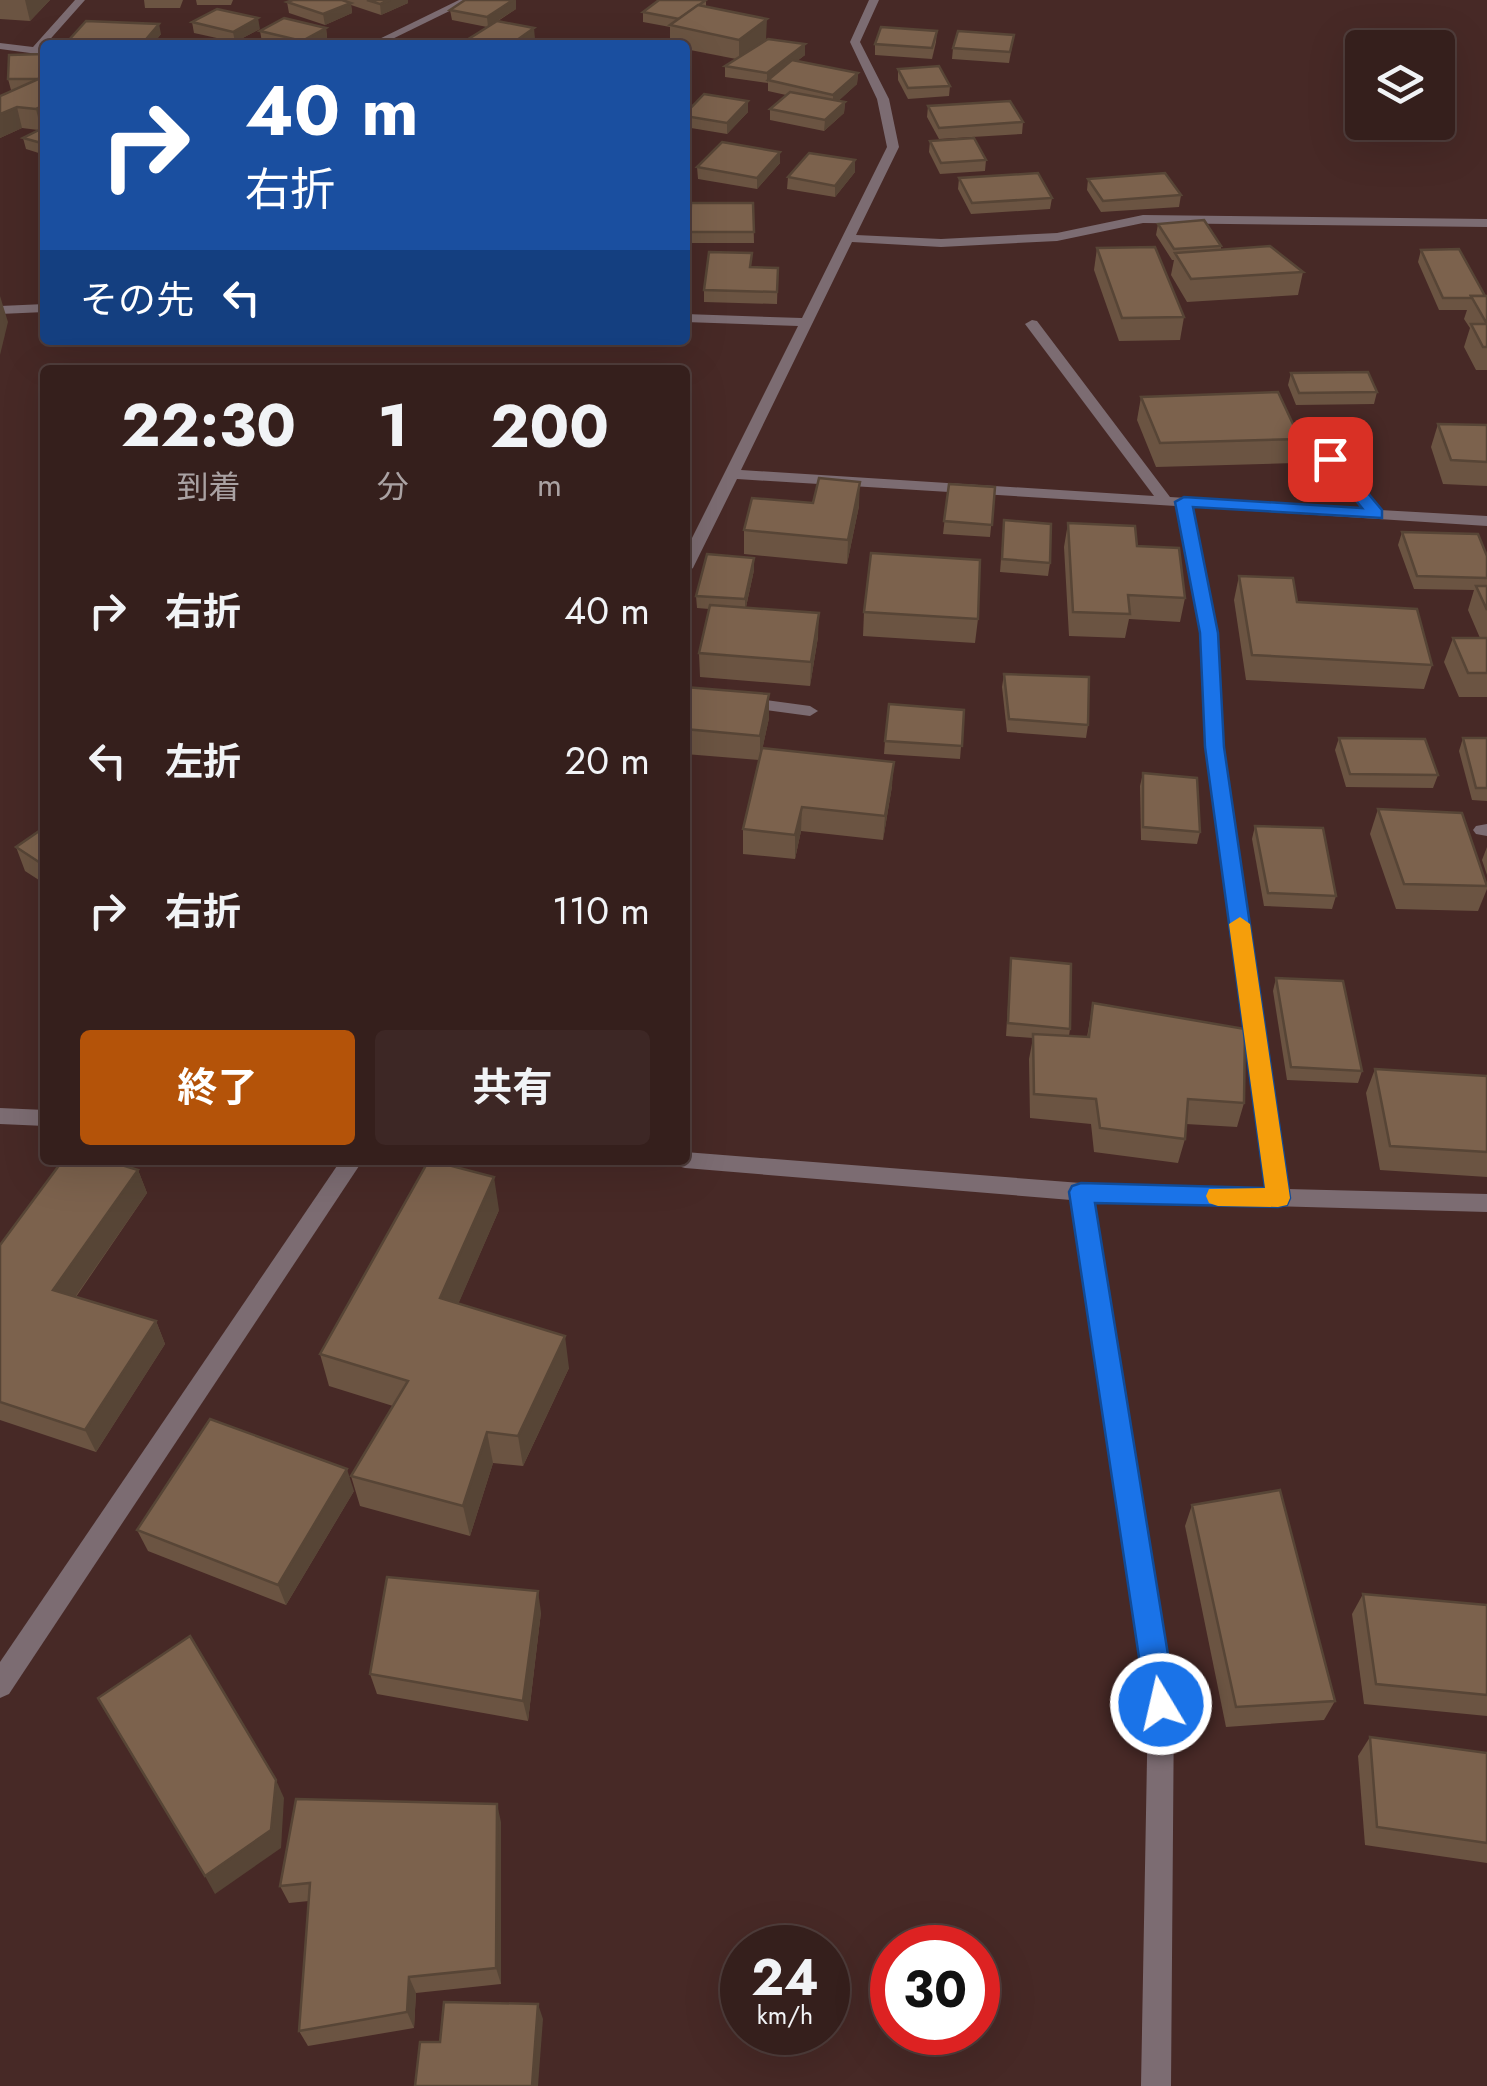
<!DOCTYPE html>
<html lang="ja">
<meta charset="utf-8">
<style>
body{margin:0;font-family:Jost,"Noto Sans JP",sans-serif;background:#3d2725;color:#f1f3f6;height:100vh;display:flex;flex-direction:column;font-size:38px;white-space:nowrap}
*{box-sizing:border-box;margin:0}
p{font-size:32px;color:#aaa2a3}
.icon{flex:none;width:55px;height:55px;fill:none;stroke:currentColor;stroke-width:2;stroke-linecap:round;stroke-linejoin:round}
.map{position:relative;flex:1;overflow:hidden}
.drawer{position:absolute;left:40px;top:365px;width:650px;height:800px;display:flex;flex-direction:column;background:#351f1c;border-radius:10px;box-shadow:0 10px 40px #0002,0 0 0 2px #4f3d3b}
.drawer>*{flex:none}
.guide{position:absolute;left:40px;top:40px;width:650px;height:305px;border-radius:10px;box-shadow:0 10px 40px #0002,0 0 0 2px #4f3d3b;background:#1a4fa0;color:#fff;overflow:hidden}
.fabs{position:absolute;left:1345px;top:30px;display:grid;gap:20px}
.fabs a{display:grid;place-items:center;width:110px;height:110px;border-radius:10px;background:#351f1c;box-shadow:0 10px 40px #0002,0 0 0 2px #4f3d3b;font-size:50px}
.speed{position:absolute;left:720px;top:1925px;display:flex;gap:20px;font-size:50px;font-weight:700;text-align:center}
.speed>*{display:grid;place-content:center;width:130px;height:130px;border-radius:50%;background:#351f1c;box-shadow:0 10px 40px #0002,0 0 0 2px #4f3d3b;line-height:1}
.speed small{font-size:25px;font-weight:400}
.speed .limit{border:15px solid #d22;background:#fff;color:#111}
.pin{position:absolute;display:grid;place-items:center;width:85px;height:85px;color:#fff;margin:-42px;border-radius:20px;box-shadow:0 5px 15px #0006}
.me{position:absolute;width:110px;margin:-55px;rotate:351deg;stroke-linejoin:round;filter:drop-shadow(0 0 8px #0008)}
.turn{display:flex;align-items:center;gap:35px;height:210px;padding:0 40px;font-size:45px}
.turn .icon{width:130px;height:130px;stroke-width:2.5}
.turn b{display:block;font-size:70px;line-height:85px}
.then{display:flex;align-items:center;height:95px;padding:0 40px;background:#0003;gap:20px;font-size:38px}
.eta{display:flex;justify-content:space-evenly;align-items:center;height:170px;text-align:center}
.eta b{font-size:60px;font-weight:700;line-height:70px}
.primary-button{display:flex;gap:20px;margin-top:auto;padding:20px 40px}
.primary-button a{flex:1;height:115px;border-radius:10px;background:#b45309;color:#fff;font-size:40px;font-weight:700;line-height:115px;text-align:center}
.primary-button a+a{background:#3d2725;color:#f1f3f6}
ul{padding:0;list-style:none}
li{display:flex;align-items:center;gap:30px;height:150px;padding:0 40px}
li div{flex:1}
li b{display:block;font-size:38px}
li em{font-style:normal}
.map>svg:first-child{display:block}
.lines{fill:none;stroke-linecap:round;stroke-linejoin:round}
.street{fill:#7c6c72;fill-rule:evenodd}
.wall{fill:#6b5442}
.shaded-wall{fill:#574536}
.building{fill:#7c624d;stroke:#574536;stroke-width:2.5}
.route{fill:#1a73e8;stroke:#114b97;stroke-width:2.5}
.slow{fill:#f59e0b}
</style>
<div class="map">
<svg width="1487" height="2086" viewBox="0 0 1487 2086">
<rect width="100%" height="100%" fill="#472926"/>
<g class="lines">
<g class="street">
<path d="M75,0H85L45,45V55L0,49V43L33,47Z"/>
<path d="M459,0H472L380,45H367Z"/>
<path d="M869,0H879L860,42L889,99L899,147L856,235L941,239L1057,233L1143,215L1487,219V227L1143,223L1057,241L941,247L852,242L741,470L1154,496L1025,324L1032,320L1037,321L1170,497L1364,509L1323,459L1330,455L1335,456L1380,510L1487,516V526L1191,507L1217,633L1224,747L1287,1189L1487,1194V1212L1093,1201L1174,1704L1171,2086H1141L1148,1704L1071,1200L685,1168L678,1166L674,1160H685V1152L1081,1183L1266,1188L1206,747L1201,633L1176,506L737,479L693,568L685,573V552L798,326L685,322V314L802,318L887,147L877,99L850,42Z"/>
<path d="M45,304V312L0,314V306Z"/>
<path d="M743,697L810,706L818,711L810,716L737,706V698Z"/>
<path d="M1487,824V836L1476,834L1473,830L1476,826Z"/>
<path d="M0,1108L45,1110V1126L0,1124Z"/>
<path d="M341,1160H363L9,1694L0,1698V1662Z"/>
</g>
</g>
<g class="wall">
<path d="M0,0H50L30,21L0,19Z"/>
<path d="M144,0H183L180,8H145Z"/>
<path d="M196,0H233L231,5H197Z"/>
<path d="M345,0H408V3L381,15L351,5L352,13L325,25L289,13L287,2Z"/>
<path d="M706,0V7L766,39L754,48L805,44V55L797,61L858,73L857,84L838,101L845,102L844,113L824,131L770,120V109L786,95L768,91V83L725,77V66L736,59L685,49V45H670V27L643,22V12Z"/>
<path d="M516,9L498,21L535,39L526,45H468L467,40L487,27L452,20L450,10Z"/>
<path d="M192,22L260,29L235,42L194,33Z"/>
<path d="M326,28L327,38L316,45H274L262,42L260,31Z"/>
<path d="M937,31L936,42L932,59L875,55V44Z"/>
<path d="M161,34L152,45H69L68,41Z"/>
<path d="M1014,35L1009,63L952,59L953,48Z"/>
<path d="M45,54V155L26,149L23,138L38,130L22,128L0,138V96L14,90H11L8,79Z"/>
<path d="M898,69L950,86L949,96L908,99L898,80Z"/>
<path d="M928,106L1023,122L1022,134L939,139L927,117Z"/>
<path d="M748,112L727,134L685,127V114Z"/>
<path d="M930,141L986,160L985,171L940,174L929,152Z"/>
<path d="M780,152V163L757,189L698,179L697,167Z"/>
<path d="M855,172L835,197L787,189L788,177Z"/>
<path d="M959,178L1052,198L1050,209L971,214L958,189Z"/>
<path d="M1088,179L1181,195L1179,207L1101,212L1087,190Z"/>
<path d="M691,203H753L754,243H691Z"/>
<path d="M1158,224L1221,246V250L1303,272L1298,295L1187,302L1171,275L1174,260H1172L1156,235Z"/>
<path d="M1097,248L1184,317L1180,340L1119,341L1094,270Z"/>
<path d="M1421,250L1485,296H1487V370H1476L1464,347L1470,328L1464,319L1467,310H1439L1418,262Z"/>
<path d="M752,267L778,268L777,304L704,302V290Z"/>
<path d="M1291,373L1377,392L1374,404L1296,405L1288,385Z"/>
<path d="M1141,397L1300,439L1295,463L1156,467L1137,420Z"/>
<path d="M1438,424L1487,425V486L1443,484L1431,447Z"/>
<path d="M949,484L995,487L990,537L943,534Z"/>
<path d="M859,506L847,564L744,554V530Z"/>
<path d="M1004,520L1050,563L1048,576L1000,572Z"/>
<path d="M1068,523L1137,546L1185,598L1180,622L1129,619L1125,638L1069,636L1064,547Z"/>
<path d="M1402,532L1487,556V697H1459L1444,662L1453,638H1480L1468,610L1474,590L1414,589L1398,545Z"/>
<path d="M754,570L746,607L818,637L810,686L700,677L699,653L709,609L697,608L696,596Z"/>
<path d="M1239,576L1432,665L1424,689L1246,680L1234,600Z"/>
<path d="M864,612L978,619L975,643L863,636Z"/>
<path d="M1004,674L1088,725L1086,738L1007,732L1002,687Z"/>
<path d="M685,687L769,694V718L762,750L892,786L883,840L801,831L795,859L743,854V829L759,760L685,754Z"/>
<path d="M964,710L960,759L884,754L885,741Z"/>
<path d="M1339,738L1438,775L1433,788L1346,787L1335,750Z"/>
<path d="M1463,738H1487V801L1472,800L1459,751Z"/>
<path d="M1143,773L1200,832L1197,844L1141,840L1140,786Z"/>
<path d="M1378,809L1487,883V889L1478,911L1396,909L1370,834Z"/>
<path d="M1255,826L1336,896L1332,909L1264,906L1252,839Z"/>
<path d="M45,827V884L25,871L16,847Z"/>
<path d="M1487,847V875L1482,860Z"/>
<path d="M1011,958L1070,1029L1069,1036L1087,1037L1093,1003L1244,1103L1237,1127L1186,1124L1185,1139L1178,1163L1094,1152L1091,1124L1030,1118L1029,1059L1033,1038L1006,1036Z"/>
<path d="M1276,978L1362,1071L1358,1083L1287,1080L1273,991Z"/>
<path d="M1375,1069L1487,1076V1177L1380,1170L1366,1093Z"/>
<path d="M138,1170L147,1193L76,1297L156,1321L165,1344L96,1452L0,1420V1245Z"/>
<path d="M499,1210L458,1304L569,1368L523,1466L493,1463L470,1536L360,1506L351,1476L393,1406L329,1386L320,1354Z"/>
<path d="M354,1491L286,1605L148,1551L137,1530Z"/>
<path d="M1192,1505L1335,1701L1324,1720L1226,1727L1185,1526Z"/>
<path d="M1363,1594L1487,1605V1716L1364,1704L1352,1614Z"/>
<path d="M541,1612L528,1721L377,1694L370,1674Z"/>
<path d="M1370,1737L1487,1753V1863L1365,1845L1358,1756Z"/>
<path d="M501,1822V1984L416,1993L414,2028L308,2046L299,2031L309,1901L289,1903L280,1886Z"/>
</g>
<g class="shaded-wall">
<path d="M25,0H50L30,21Z"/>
<path d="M390,0H408V3L381,15L380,4Z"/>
<path d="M513,0H516V9L488,27L487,17Z"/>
<path d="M351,3L352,13L325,25L323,14Z"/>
<path d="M258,18L260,29L235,42L233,32Z"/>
<path d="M767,19L766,39L739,60V40Z"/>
<path d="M159,24L161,34L152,45H143Z"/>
<path d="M326,28L327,38L316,45H303L302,41Z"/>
<path d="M534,28L535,39L526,45H510Z"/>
<path d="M805,44V55L771,81L768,80L767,84V73Z"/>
<path d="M858,73L857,84L833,106V95Z"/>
<path d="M748,101V112L727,134V123Z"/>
<path d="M845,102L844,113L824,131L825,120Z"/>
<path d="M45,105V128L41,130L36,109Z"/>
<path d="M17,107L22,128L0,138V114Z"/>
<path d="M780,152V163L757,189V178Z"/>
<path d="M855,160V172L835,197V186Z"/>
<path d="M0,296L8,322L0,355Z"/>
<path d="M860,482L859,506L847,564L848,540Z"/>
<path d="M754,558V570L745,612V599Z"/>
<path d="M819,613L818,637L810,686L811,662Z"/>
<path d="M769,694V718L760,760V736Z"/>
<path d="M894,762L892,786L883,840L885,816Z"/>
<path d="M802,807L801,831L795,859V835Z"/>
<path d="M138,1170L147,1193L64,1313L53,1290Z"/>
<path d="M494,1177L499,1210L447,1330L440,1298Z"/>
<path d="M156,1321L165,1344L96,1452L85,1430Z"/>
<path d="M565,1336L569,1368L523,1466L518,1436Z"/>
<path d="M487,1432L493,1463L470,1536L463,1506Z"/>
<path d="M347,1469L354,1491L286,1605L278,1585Z"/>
<path d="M538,1591L541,1612L528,1721L523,1701Z"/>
<path d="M276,1780L284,1798L281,1848L215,1894L205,1876Z"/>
<path d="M497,1804L501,1822V1984L496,1968Z"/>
<path d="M409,1977L416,1993L414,2028L407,2012Z"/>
<path d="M538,2004L543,2019L538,2086H532Z"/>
</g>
<g class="building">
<path d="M293,0H342L351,3L323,14L287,2Z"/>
<path d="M367,0H390L380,4Z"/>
<path d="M465,0H513L487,17L450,10Z"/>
<path d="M659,0H706L679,19L643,12Z"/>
<path d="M698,5L767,19L739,40L670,25Z"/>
<path d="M217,9L258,18L233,32L192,22Z"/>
<path d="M284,18L326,28L302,41L260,31Z"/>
<path d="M86,21L159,24L142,44L68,41Z"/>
<path d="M497,21L534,28L510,45H491L467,40Z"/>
<path d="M881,27L937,31L932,48L875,44Z"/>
<path d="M958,31L1014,35L1010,52L953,48Z"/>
<path d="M768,39L805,44L767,73L725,66Z"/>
<path d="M245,40L267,45H235Z"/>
<path d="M558,41L580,45H551Z"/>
<path d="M45,54V76L38,79H8L9,55Z"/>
<path d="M792,60L858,73L833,95L768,80Z"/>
<path d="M939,66L950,86L908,88L898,69Z"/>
<path d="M45,76V105L36,109L17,107L0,114V96Z"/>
<path d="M790,92L845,102L825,120L770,109Z"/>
<path d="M704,94L748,101L727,123L685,116V114Z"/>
<path d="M1010,101L1023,122L939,128L928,106Z"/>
<path d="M45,127V144L23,138Z"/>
<path d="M974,138L986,160L941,163L930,141Z"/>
<path d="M722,142L780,152L757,178L697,167Z"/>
<path d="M809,153L855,160L835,186L788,177Z"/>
<path d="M1038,173L1052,198L972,203L959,178Z"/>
<path d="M1165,173L1181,195L1103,201L1088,179Z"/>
<path d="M691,203H753L754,232H690Z"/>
<path d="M1204,220L1221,246L1174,249L1158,224Z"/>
<path d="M1270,246L1303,272L1191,279L1175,253Z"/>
<path d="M1155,247L1184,317L1122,318L1097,248Z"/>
<path d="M1459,249L1485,296H1471L1472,298H1443L1421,250Z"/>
<path d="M709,252L752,253L750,267L778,268L777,292L704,290Z"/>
<path d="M1471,296H1487V324Z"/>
<path d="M1471,324H1487V347H1483Z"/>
<path d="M1368,372L1377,392L1299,393L1291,373Z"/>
<path d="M685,386H688L687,416H685Z"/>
<path d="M1278,392L1300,439L1160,443L1141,397Z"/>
<path d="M1438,424L1487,425V462L1451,460Z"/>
<path d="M819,478L860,482L848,540L744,530L752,498L813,503Z"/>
<path d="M949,484L995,487L992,525L944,521Z"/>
<path d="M1004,520L1051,524L1050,563L1002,559Z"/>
<path d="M1068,523L1135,526L1137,546L1179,548L1185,598L1128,595L1130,614L1073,612Z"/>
<path d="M1402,532L1478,534L1487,556V578L1417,576Z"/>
<path d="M871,553L980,560L978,619L864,612Z"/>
<path d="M707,554L754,558L745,599L696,596Z"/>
<path d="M1239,576L1293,578L1297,602L1417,609L1432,665L1252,655Z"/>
<path d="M1476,586H1487V610Z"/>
<path d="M710,605L819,613L811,662L699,653Z"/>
<path d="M1453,638H1487V673H1468Z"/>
<path d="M1004,674L1089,677L1088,725L1009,719Z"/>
<path d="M685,687L769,694L760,736L685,729Z"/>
<path d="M889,704L964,710L962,746L885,741Z"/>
<path d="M1339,738L1425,739L1438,775L1350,774Z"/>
<path d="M1463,738H1487V788H1476Z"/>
<path d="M762,748L894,762L885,816L802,807L795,835L743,829Z"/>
<path d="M1143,773L1197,778L1200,832L1143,827Z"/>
<path d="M1378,809L1462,813L1487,886L1404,884Z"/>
<path d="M1255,826L1323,828L1336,896L1268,893Z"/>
<path d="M45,827V866L16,847Z"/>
<path d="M1011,958L1071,964L1070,1029L1008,1023Z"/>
<path d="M1276,978L1343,981L1362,1071L1291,1067Z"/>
<path d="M1093,1003L1245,1029L1244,1103L1188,1099L1185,1139L1100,1128L1096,1099L1034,1094L1033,1034L1089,1037Z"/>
<path d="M1375,1069L1487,1076V1152L1390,1146Z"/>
<path d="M63,1160H105L138,1170L53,1290L156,1321L85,1430L0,1402V1245Z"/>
<path d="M429,1160L494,1177L440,1298L565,1336L518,1436L487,1432L463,1506L351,1476L408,1381L320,1354Z"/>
<path d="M210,1419L347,1469L278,1585L137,1530Z"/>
<path d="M1280,1490L1335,1701L1236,1707L1192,1505Z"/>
<path d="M387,1577L538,1591L523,1701L370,1674Z"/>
<path d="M1363,1594L1487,1605V1695L1376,1684Z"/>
<path d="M190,1636L276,1780L271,1830L205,1876L98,1698Z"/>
<path d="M1370,1737L1487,1753V1843L1377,1827Z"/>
<path d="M296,1799L497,1804L496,1968L409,1977L407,2012L299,2031L310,1883L280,1886Z"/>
<path d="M444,2002L538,2004L532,2086H415L420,2042H440Z"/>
</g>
<path class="route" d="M1330,454L1336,455L1382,510V518L1193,507L1218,633L1224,747L1290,1198L1287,1205L1278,1207L1095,1203L1176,1704L1172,1714L1161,1718L1151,1714L1146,1704L1069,1192L1072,1186L1081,1183L1265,1188L1205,747L1200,633L1175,502L1184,497L1362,508L1322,459Z"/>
<path class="slow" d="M1240,917L1250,924L1290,1198L1287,1205L1278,1207L1218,1206L1209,1203L1206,1196L1209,1189L1265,1188L1229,924Z"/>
</svg>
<div class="fabs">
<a><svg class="icon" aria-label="layers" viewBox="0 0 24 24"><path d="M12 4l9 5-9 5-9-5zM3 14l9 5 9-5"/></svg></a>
</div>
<div class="speed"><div>24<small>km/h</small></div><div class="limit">30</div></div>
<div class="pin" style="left:1330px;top:459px;background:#d93025"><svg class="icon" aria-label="arrive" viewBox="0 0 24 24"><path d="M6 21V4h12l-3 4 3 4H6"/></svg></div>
<svg class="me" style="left:1161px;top:1704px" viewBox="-20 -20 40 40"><circle r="17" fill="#1a73e8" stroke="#fff" stroke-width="3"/><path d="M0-11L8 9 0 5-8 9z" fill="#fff"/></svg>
<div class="guide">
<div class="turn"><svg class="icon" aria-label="right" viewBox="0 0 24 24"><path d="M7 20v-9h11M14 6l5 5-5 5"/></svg><div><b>40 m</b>右折</div></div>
<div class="then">その先<svg class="icon" aria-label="left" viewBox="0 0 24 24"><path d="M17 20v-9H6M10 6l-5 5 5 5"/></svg></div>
</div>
<section class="drawer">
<div class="eta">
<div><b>22:30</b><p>到着</p></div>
<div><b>1</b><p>分</p></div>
<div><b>200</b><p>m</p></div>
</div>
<ul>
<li><svg class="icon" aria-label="right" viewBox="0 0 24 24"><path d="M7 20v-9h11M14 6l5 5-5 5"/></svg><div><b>右折</b></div><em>40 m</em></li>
<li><svg class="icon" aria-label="left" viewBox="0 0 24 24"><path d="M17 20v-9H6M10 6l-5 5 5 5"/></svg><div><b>左折</b></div><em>20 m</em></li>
<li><svg class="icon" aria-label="right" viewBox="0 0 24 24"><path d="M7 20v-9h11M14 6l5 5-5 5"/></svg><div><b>右折</b></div><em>110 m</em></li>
</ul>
<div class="primary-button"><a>終了</a><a>共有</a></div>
</section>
</div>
